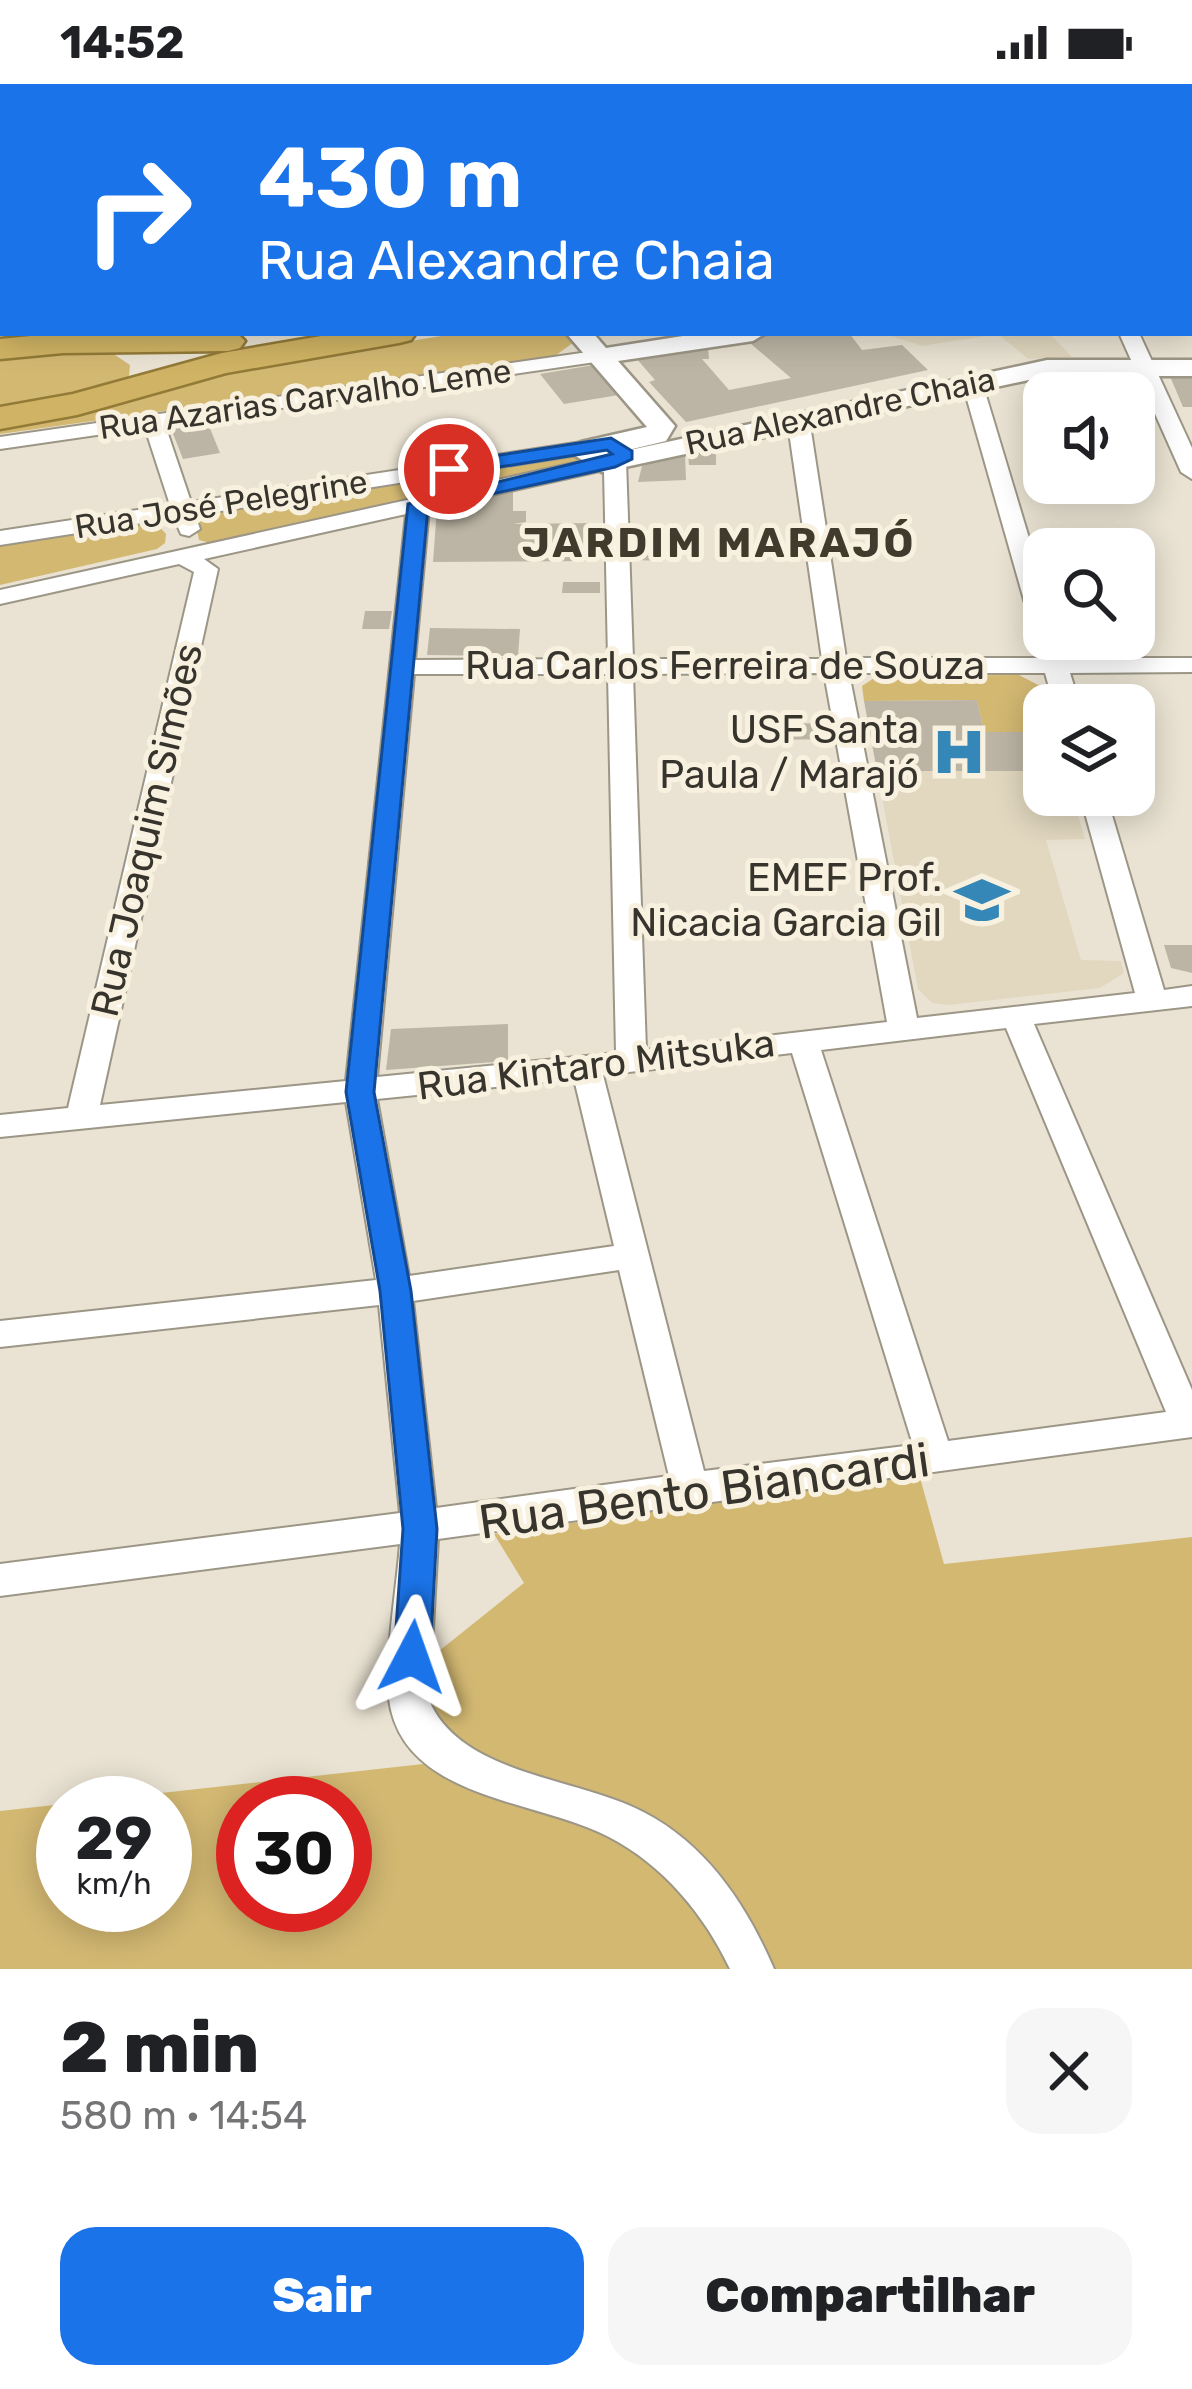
<!DOCTYPE html>
<html lang="pt">
<meta charset="utf-8">
<style>
body{margin:0;font-family:Rubik,sans-serif;background:#f6f6f6;color:#202124;height:100vh;display:flex;flex-direction:column;font-size:45px;white-space:nowrap}
*{box-sizing:border-box;margin:0}
p{font-size:39px;color:#757577}
.icon{flex:none;width:66px;height:66px;fill:none;stroke:currentColor;stroke-width:2;stroke-linecap:round;stroke-linejoin:round}
.map{position:relative;height:1885px;overflow:hidden}
.details{display:flex;flex-direction:column;background:#fff;flex:1}
.details>*{flex:none}
.banner{position:absolute;left:0px;top:0px;width:1194px;height:252px;box-shadow:0 6px 30px #0003;background:#1a73e8;color:#fff;overflow:hidden}
.tools{position:absolute;left:1023px;top:288px;display:grid;gap:24px}
.tools a{display:grid;place-items:center;width:132px;height:132px;border-radius:24px;background:#fff;box-shadow:0 6px 30px #0003;font-size:60px}
.speed{position:absolute;left:36px;top:1692px;display:flex;gap:24px;font-size:60px;font-weight:700;text-align:center}
.speed>*{display:grid;place-content:center;width:156px;height:156px;border-radius:50%;background:#fff;box-shadow:0 6px 30px #0003;line-height:1}
.speed small{font-size:30px;font-weight:400}
.speed .limit{border:18px solid #d22;background:#fff;color:#111}
.pin{position:absolute;display:grid;place-items:center;width:102px;height:102px;color:#fff;margin:-51px;border:6px solid #fff;border-radius:50%;box-shadow:0 3px 12px #0007}
.me{position:absolute;width:132px;margin:-66px;rotate:4deg;stroke-linejoin:round;filter:drop-shadow(0 0 9px #0008)}
.turn{display:flex;align-items:center;gap:42px;height:252px;padding:0 60px;font-size:54px}
.turn .icon{width:156px;height:156px;stroke-width:2.5}
.turn b{display:block;font-size:84px;line-height:102px}
.round{display:grid;place-items:center;flex:none;width:126px;height:126px;border-radius:36px;background:#f6f6f6}
.overview{display:flex;align-items:center;justify-content:space-between;height:204px;padding:0 60px}
h1{font-size:72px;font-weight:800;line-height:90px}
.action{display:flex;gap:24px;margin-top:auto;padding:24px 60px}
.action a{flex:1;height:138px;border-radius:36px;background:#1a73e8;color:#fff;font-size:48px;font-weight:800;line-height:138px;text-align:center}
.action a+a{background:#f6f6f6;color:#202124}
.status{display:flex;justify-content:space-between;align-items:center;height:84px;padding:0 60px;background:#fff;direction:ltr}
.status svg{height:33px;fill:currentColor}
.map>svg:first-child{display:block}
.built{fill:#e2d8c0}
.green{fill:#d3b872;fill-rule:evenodd}
.building{fill:#bcb5a5}
.lines{fill:none;stroke-linecap:round;stroke-linejoin:round}
.service-casing{stroke:#9c9686;stroke-width:5}
.minor-casing{stroke:#9c9686;stroke-width:4}
.tertiary-casing{stroke:#9c9686;stroke-width:5}
.secondary-casing{stroke:#9c9686;stroke-width:5}
.trunk-casing{stroke:#927a37;stroke-width:5}
.service{fill:#fff;fill-rule:evenodd}
.minor{fill:#fff;fill-rule:evenodd}
.tertiary{fill:#fff;fill-rule:evenodd}
.secondary{fill:#fff;fill-rule:evenodd}
.trunk{fill:#d0b364;fill-rule:evenodd}
.route{fill:#1a73e8;stroke:#114b97;stroke-width:3}
.labels{text-anchor:middle;dominant-baseline:central;stroke-width:10;stroke-linejoin:round;paint-order:stroke}
.far-street-label{font-size:33px;fill:#36342d;stroke:#f8f1e0}
.street-label{font-size:39px;fill:#36342d;stroke:#f8f1e0}
.poi-label{font-size:39px;fill:#36342d;stroke:#f8f1e0;text-anchor:end}
.far-district-label{font-size:42px;font-weight:bold;letter-spacing:3px;fill:#413b2e;stroke:#f8f1e0}
.near-street-label{font-size:48px;fill:#36342d;stroke:#f8f1e0}
</style>
<div class="status"><b>14:52</b><svg viewBox="0 0 49 12"><path d="M0 12V9h3v3zM5 12V6h3v6zM10 12V3h3v9zM15 12V0h3v12zM26 1h20v11H26zM47 4h2v5h-2z"/></svg></div>
<div class="map">
<svg width="1192" height="1885" viewBox="0 0 1192 1885">
<rect width="100%" height="100%" fill="#eae3d3"/>
<g class="built">
<path d="M881,249H1049L1072,273L1028,275L998,250L922,262Z"/>
<path d="M877,687H1044V711H1072L1085,755L1046,756L1081,876L1121,877L1124,889L1100,904L949,921L932,919L918,905Z"/>
</g>
<g class="green">
<path d="M460,249H566L574,258L555,272L0,350V341L231,286Z"/>
<path d="M106,265L130,281L129,292L113,304L0,329V268Z"/>
<path d="M576,368L586,378L214,460L199,456L194,432Z"/>
<path d="M142,439L158,441L166,450L165,459L157,465L0,501V461Z"/>
<path d="M1019,591L1040,602L1046,621L1044,648H984L977,616L864,617L862,602L877,592Z"/>
<path d="M919,1390L944,1480L1192,1453V1885H0V1727L63,1720V1821H165V1719H71L450,1677L431,1645L424,1579L524,1499L494,1450ZM243,1719H345V1821H243Z"/>
</g>
<g class="building">
<path d="M776,249H849L862,266L902,261L928,286L686,338L649,298L655,296L636,274L708,263L709,275H702L729,306L791,294L744,254Z"/>
<path d="M600,280L625,310L564,320L540,290Z"/>
<path d="M1192,289V323H1183L1169,290Z"/>
<path d="M207,337L220,369L183,375L170,342Z"/>
<path d="M716,362V381H689L688,369Z"/>
<path d="M685,370L686,396L638,398L642,382Z"/>
<path d="M513,407V427H526V438L513,440L596,439V477L433,478L437,424Z"/>
<path d="M635,460H663L664,477L635,476Z"/>
<path d="M563,498H600V509H562Z"/>
<path d="M365,527H392L389,545H362Z"/>
<path d="M430,544L520,545L518,572L427,571Z"/>
<path d="M977,616L984,648H1044V687H877L864,617Z"/>
<path d="M828,639L831,655L772,656L770,640Z"/>
<path d="M1164,861H1192V889L1171,884Z"/>
<path d="M508,940V977L386,986L391,945Z"/>
</g>
<g class="lines">
<defs>
<g id="service">
<path d="M3,169V175L0,176V170Z"/>
<path d="M3,196V205L0,204V197Z"/>
</g>
<g id="minor">
<path d="M586,0H602L604,3H588Z"/>
<path d="M804,0H820L822,3H806Z"/>
<path d="M1095,0H1113L1115,3H1097Z"/>
<rect x="1191" y="31" width="1" height="10"/>
<rect x="0" y="68" width="3" height="10"/>
<rect x="0" y="236" width="3" height="12"/>
<path d="M1119,249H1139L1192,364V395L1181,388Z"/>
<path d="M602,266L612,272L609,276L165,341L191,418L595,356L603,357V367L195,431L200,445L189,452L181,450L174,434L0,461V447L170,421L145,344L0,365V353Z"/>
<path d="M972,292L982,298L1044,504V551L1032,544L962,298Z"/>
<path d="M798,328L809,334L846,574H1041L1042,562H1060L1065,574H1192V588L1070,589L1080,621H1054L1045,589H849L917,934L1135,909L1080,711H1106L1164,906L1192,902V922L1034,940L1192,1306V1353L438,1455L429,1616C459,1688 567,1693 633,1723C702,1754 745,1817 774,1885H730C704,1830 663,1781 609,1753C537,1715 402,1716 389,1615C384,1578 397,1501 400,1460L0,1512V1480L400,1429L379,1221L0,1263V1237L376,1196L346,1018L0,1053V1031L68,1024L194,488L179,480L0,520V506L615,370L626,377L633,575H822L787,334ZM604,386L608,575L415,576L429,425ZM406,430L346,997L100,1021L218,485L204,475ZM824,589L887,938L646,966L633,590ZM414,590H608L616,969L377,993ZM1006,944L1166,1328L948,1357L821,966ZM792,969L913,1361L704,1387L603,991ZM574,995L614,1162L409,1192L377,1015ZM619,1186L669,1392L436,1424L413,1217Z"/>
</g>
<g id="tertiary">
<rect x="1191" y="173" width="1" height="14"/>
<path d="M566,249H593L606,264L702,249H766L753,257L618,277L675,342L666,357L607,371L1047,276H1192V292H1047L602,388L574,371L581,358L647,343Z"/>
</g>
<path id="secondary" d="M360,0H384L385,3H361Z"/>
<g id="trunk">
<rect x="1191" y="110" width="1" height="18"/>
<rect x="1191" y="146" width="1" height="18"/>
<path d="M61,249H237L245,257L240,264L228,267L63,269L0,275V255Z"/>
<path d="M339,249H416L411,256L399,259L226,289L77,331L0,345V323L73,310L222,269Z"/>
</g>
</defs>
<use href="#service" class="service-casing"/>
<use href="#minor" class="minor-casing"/>
<use href="#tertiary" class="tertiary-casing"/>
<use href="#secondary" class="secondary-casing"/>
<use href="#trunk" class="trunk-casing"/>
<use href="#service" class="service"/>
<use href="#minor" class="minor"/>
<use href="#tertiary" class="tertiary"/>
<use href="#secondary" class="secondary"/>
<use href="#trunk" class="trunk"/>
</g>
<path class="route" d="M611,354L632,367V375L615,383L428,424L374,1008L411,1207L437,1445L430,1573L425,1584L412,1589L399,1584L394,1573L403,1445L380,1207L346,1008L408,420L612,370L607,366L449,391L442,389V380Z"/>
<defs>
<symbol id="hospital-bare" viewBox="-9 -9 18 18"><path d="M-5-5h3v3.5h4V-5h3V5h-3V1.5h-4V5h-3Z" fill="#3487b7" stroke="#f8f1e0" stroke-width="2.5" paint-order="stroke"/></symbol>
<symbol id="school-bare" viewBox="-9 -9 18 18"><path d="M0-5L7-2L0 1L-7-2ZM-4 1L0 2.5L4 1V4Q0 6-4 4Z" fill="#3487b7" stroke="#f8f1e0" stroke-width="2.5" paint-order="stroke"/></symbol>
</defs>
<g fill-rule="evenodd">
<use href="#hospital-bare" x="921" y="630" width="76" height="76"/>
<use href="#school-bare" x="944" y="778" width="76" height="76"/>
</g>
<g class="labels">
<g class="far-street-label">
<text transform="translate(305 315) rotate(-8)">Rua Azarias Carvalho Leme</text>
<text transform="translate(840 327) rotate(-12)">Rua Alexandre Chaia</text>
<text transform="translate(221 420) rotate(-9)">Rua José Pelegrine</text>
</g>
<g class="street-label">
<text x="725" y="582">Rua Carlos Ferreira de Souza</text>
<text transform="translate(147 746) rotate(-77)">Rua Joaquim Simões</text>
<text transform="translate(596 981) rotate(-7)">Rua Kintaro Mitsuka</text>
</g>
<g class="poi-label">
<text x="919" y="646">USF Santa<tspan x="919" dy="45">Paula / Marajó</tspan></text>
<text x="942" y="794">EMEF Prof.<tspan x="942" dy="45">Nicacia Garcia Gil</tspan></text>
</g>
<g class="far-district-label">
<text x="719" y="459">JARDIM MARAJÓ</text>
</g>
<g class="near-street-label">
<text transform="translate(704 1407) rotate(-8)">Rua Bento Biancardi</text>
</g>
</g>
</svg>
<div class="tools">
<a><svg class="icon" aria-label="sound" viewBox="0 0 24 24"><path d="M4 9h4l5-4v14l-5-4H4zM17 9q2 3 0 6"/></svg></a>
<a><svg class="icon" aria-label="search" viewBox="0 0 24 24"><circle cx="10" cy="10" r="6"/><path d="M15 15l6 6"/></svg></a>
<a><svg class="icon" aria-label="layers" viewBox="0 0 24 24"><path d="M12 4l9 5-9 5-9-5zM3 14l9 5 9-5"/></svg></a>
</div>
<div class="speed"><div>29<small>km/h</small></div><div class="limit">30</div></div>
<div class="pin" style="left:449px;top:385px;background:#d93025"><svg class="icon" aria-label="arrive" viewBox="0 0 24 24"><path d="M6 21V4h12l-3 4 3 4H6"/></svg></div>
<svg class="me" style="left:412px;top:1573px" viewBox="-20 -20 40 40"><path d="M0-17L14 15 0 8-14 15z" fill="#1a73e8" stroke="#fff" stroke-width="4"/></svg>
<div class="banner">
<div class="turn"><svg class="icon" aria-label="right" viewBox="0 0 24 24"><path d="M7 20v-9h11M14 6l5 5-5 5"/></svg><div><b>430 m</b>Rua Alexandre Chaia</div></div>
</div>
</div>
<section class="details">
<div class="overview"><div><h1>2 min</h1><p>580 m · 14:54</p></div><a class="round"><svg class="icon" aria-label="close" viewBox="0 0 24 24"><path d="M6 6l12 12M18 6L6 18"/></svg></a></div>
<div class="action"><a>Sair</a><a>Compartilhar</a></div>
</section>
